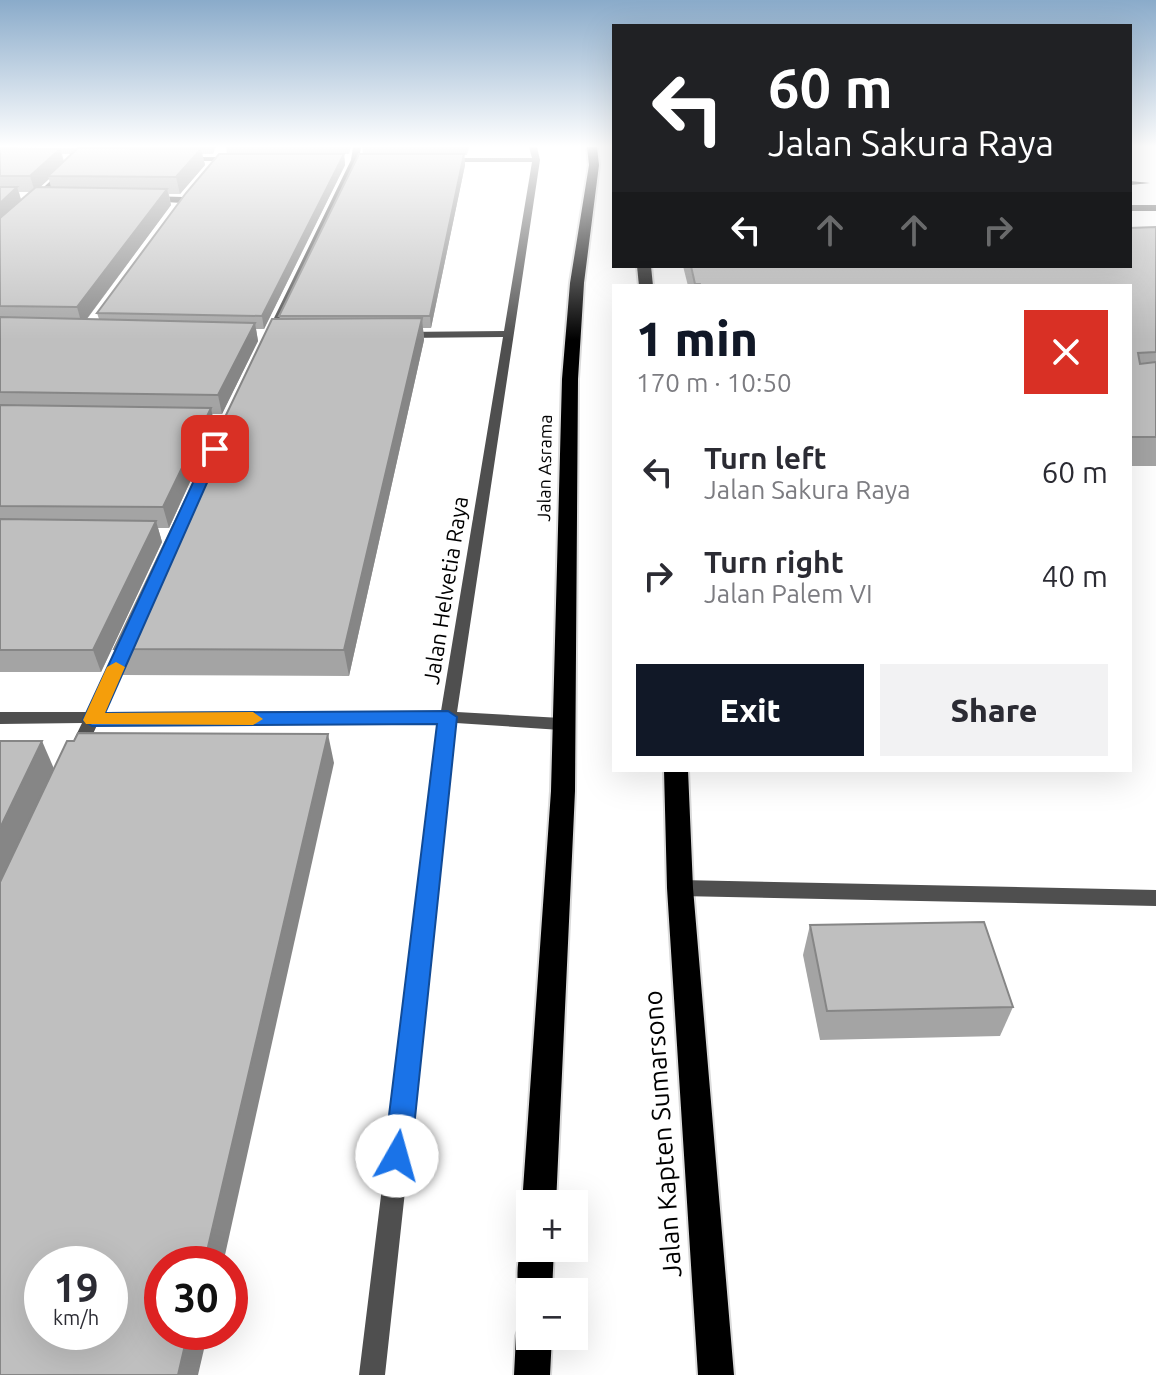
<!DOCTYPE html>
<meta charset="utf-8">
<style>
body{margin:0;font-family:Ubuntu,sans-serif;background:#f2f2f3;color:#2b2b33;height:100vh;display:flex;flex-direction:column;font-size:30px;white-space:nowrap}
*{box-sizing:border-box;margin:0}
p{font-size:26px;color:#7c7c81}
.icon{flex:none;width:44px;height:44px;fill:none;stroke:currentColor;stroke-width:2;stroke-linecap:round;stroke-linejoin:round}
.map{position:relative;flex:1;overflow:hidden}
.sheet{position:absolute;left:612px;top:284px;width:520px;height:488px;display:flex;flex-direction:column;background:#fff;border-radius:0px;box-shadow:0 8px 32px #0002}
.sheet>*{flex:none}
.top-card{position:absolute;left:612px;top:24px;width:520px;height:244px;border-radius:0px;box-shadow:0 8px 32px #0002;background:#202124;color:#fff;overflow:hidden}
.tools{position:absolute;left:516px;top:1190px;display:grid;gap:16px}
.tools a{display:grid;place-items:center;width:72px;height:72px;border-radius:0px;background:#fff;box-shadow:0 8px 32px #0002;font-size:40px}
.speed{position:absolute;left:24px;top:1246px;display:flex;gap:16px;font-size:40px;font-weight:700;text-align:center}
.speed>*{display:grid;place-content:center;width:104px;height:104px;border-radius:50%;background:#fff;box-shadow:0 8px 32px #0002;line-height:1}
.speed small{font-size:20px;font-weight:400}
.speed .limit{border:12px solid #d22;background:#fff;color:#111}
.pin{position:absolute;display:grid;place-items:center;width:68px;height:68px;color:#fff;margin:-34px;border-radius:16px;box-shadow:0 4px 12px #0006}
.me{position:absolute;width:88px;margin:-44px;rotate:7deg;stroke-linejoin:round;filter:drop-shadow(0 0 6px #0008)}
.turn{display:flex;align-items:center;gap:28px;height:168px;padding:0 24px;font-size:36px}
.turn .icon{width:104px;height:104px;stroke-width:2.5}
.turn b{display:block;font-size:56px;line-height:68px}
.lanes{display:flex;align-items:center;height:76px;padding:0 24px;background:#0003;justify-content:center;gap:40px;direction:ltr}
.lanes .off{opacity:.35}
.round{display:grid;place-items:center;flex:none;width:84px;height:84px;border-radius:0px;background:#f2f2f3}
.head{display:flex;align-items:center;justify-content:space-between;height:136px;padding:0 24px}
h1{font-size:48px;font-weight:800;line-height:60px;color:#111827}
.cta{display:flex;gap:16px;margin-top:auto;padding:16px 24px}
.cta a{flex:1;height:92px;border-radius:0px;background:#111827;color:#fff;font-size:32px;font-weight:800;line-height:92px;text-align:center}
.cta a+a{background:#f2f2f3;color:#2b2b33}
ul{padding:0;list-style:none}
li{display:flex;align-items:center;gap:24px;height:104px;padding:0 24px}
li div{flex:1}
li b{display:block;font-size:30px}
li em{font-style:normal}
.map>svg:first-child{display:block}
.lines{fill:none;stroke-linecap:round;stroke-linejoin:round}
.trunk-casing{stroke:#dbdbdb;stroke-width:4}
.service{fill:#4f4f4f;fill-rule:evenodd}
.minor{fill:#4f4f4f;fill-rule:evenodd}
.trunk{fill:#000;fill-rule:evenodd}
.wall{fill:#a4a4a4;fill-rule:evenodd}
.shaded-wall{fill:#868686}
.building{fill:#bfbfbf;stroke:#868686;stroke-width:2;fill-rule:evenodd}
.route{fill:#1a73e8;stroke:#114b97;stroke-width:2}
.slow{fill:#f59e0b}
.labels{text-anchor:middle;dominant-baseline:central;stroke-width:7;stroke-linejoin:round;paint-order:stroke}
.far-street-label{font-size:18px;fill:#000;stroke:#fff}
.street-label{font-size:22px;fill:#000;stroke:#fff}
.near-street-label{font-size:26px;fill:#000;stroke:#fff}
</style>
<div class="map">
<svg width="1156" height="1375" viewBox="0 0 1156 1375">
<rect width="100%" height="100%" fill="#fff"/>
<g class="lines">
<defs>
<g id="trunk">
<path d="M587,147H597L599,165L584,283L578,379L575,791L556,1204H530V1217L522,1204L551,791L562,379L570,283L589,165Z"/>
<path d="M637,266H651L653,286H639Z"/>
<path d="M664,770H688L693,888L734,1375H698L667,888Z"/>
<path d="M530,1234V1248H554L552,1292H530V1307L523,1304C514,1284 517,1256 525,1236Z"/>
<path d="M530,1320V1336H552L550,1375H514L516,1336L521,1323Z"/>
</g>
</defs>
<use href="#trunk" class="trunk-casing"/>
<g class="service">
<path d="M1130,181L1150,183L1130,185Z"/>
<rect x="1130" y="205" width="26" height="6"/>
</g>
<g class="minor">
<path d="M83,147H91L82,161L0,236V228L76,157Z"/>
<path d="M353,147H361L359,160L284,318L275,320L274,318L351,160Z"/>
<path d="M529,147H537L540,160L457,712L561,718L569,724L561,730L456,723L385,1375H359L439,723H98L82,758H70L67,754L82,723L0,724V712H87L119,644L127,639L135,644L104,712L441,711L503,337L402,338L397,335L402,332L504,331L532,162H445L441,160L445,158H532Z"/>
<path d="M178,157H234L238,159L234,161H181Z"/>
<path d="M149,196L183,197L187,200L183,203L146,201V197Z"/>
<path d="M680,880L1156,890V906L680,896L673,893L670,888L673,883Z"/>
</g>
<use href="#trunk" class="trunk"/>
</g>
<g class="wall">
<path d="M0,147L88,148V147H216L213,154H202L205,165L180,194H169L171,205L87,319H99L97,313L344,154L345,165L264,329H256L258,341L222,414H212L215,427L169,528H158L162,542L101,672H0ZM62,154H71L64,161ZM49,179L51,188L40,187L43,184ZM19,192H31L21,200Z"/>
<path d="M226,147H351L349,154H227Z"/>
<path d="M362,147H469L467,155H464L465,165L431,328H423L424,340L349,676L123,675L114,649L280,319L279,316L363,154Z"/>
<path d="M1156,227V466H1130V286H688L683,266H1130Z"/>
<path d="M810,925L1013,1007L1000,1036L820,1040L803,955Z"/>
</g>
<g class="shaded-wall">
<path d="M60,149L64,164L48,176L49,179L35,192L30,176Z"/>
<path d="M201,149L205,165L180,194L176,177Z"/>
<path d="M344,154L345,165L264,329L262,316Z"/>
<path d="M464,154L465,165L431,328L430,316Z"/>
<path d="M17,187L22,203L0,224V203Z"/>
<path d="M167,189L171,205L82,325L77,307Z"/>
<path d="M422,318L424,340L349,676L344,650Z"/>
<path d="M255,323L258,341L222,414L218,395Z"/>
<path d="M211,408L215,427L169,528L163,507Z"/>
<path d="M156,521L162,542L101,672L93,650Z"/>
<path d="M328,734L334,763L223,1264H204Z"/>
<path d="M42,741L55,771L0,890V828Z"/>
<path d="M188,1332H208L198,1375H178Z"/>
</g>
<g class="building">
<path d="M78,148L201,149L176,177L48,176Z"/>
<path d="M0,149H60L30,176H0Z"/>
<path d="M219,154H344L262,316L97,313L186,193Z"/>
<path d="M359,154H464L430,316H279Z"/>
<path d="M0,187H17L0,203Z"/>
<path d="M36,187L167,189L77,307L0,306V218Z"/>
<path d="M1156,227V352L1138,353L1140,364L1156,362V437H1130V286H701L700,284H695L691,266H1130V228Z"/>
<path d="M0,317L255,323L218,395L0,392Z"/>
<path d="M422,318L344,650L114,649L272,319Z"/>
<path d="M0,405L211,408L163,507L0,506Z"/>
<path d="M0,519L156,521L93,650H0Z"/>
<path d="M78,733L328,734L204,1264H162V1332H188L178,1375H0V882L67,741H74ZM42,1264H110V1332H42Z"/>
<path d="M0,741H42L0,828Z"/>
<path d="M984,922L1013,1007L827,1011L810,925Z"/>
</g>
<linearGradient id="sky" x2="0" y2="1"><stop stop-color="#8aabca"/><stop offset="0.43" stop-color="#fff"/><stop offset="1" stop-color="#fff" stop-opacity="0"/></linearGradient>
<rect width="1156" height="340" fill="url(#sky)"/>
<path class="route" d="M210,446L222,449L105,713L448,711L457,717L411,1156L407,1165L397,1169L388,1165L384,1156L437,724L92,726L83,720Z"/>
<path class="slow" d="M116,662L125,667L105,713L253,712L263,719L253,725L86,724L83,720L107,667Z"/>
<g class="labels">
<g class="far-street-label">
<text transform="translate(544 468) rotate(-89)">Jalan Asrama</text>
</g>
<g class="street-label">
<text transform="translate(445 590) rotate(-81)">Jalan Helvetia Raya</text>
</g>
<g class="near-street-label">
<text transform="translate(662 1134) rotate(-94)">Jalan Kapten Sumarsono</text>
</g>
</g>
</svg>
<div class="tools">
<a>+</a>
<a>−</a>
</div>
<div class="speed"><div>19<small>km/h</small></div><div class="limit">30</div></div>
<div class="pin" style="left:215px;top:449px;background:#d93025"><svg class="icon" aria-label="arrive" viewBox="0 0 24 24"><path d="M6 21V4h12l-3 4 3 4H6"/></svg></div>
<svg class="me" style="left:397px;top:1156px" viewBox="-20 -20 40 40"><circle r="19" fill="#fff"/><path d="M0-13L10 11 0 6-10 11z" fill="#1a73e8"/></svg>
<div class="top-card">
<div class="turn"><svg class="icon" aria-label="left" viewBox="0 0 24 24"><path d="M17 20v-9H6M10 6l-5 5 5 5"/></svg><div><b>60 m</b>Jalan Sakura Raya</div></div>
<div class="lanes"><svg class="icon" aria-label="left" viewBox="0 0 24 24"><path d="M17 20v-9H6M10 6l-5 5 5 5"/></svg><svg class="icon off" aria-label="ahead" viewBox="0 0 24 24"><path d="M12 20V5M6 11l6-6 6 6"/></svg><svg class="icon off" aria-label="ahead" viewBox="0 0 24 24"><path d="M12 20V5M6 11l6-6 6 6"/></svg><svg class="icon off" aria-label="right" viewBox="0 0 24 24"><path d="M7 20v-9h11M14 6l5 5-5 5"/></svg></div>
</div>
<section class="sheet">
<div class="head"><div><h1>1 min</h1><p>170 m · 10:50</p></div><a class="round" style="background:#d93025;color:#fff"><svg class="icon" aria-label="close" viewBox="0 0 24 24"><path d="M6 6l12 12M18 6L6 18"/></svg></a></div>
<ul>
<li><svg class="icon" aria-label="left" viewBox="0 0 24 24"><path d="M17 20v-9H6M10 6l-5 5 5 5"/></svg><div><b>Turn left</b><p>Jalan Sakura Raya</p></div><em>60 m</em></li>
<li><svg class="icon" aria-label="right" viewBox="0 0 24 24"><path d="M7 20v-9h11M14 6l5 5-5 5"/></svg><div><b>Turn right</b><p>Jalan Palem VI</p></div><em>40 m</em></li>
</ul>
<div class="cta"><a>Exit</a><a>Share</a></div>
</section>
</div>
